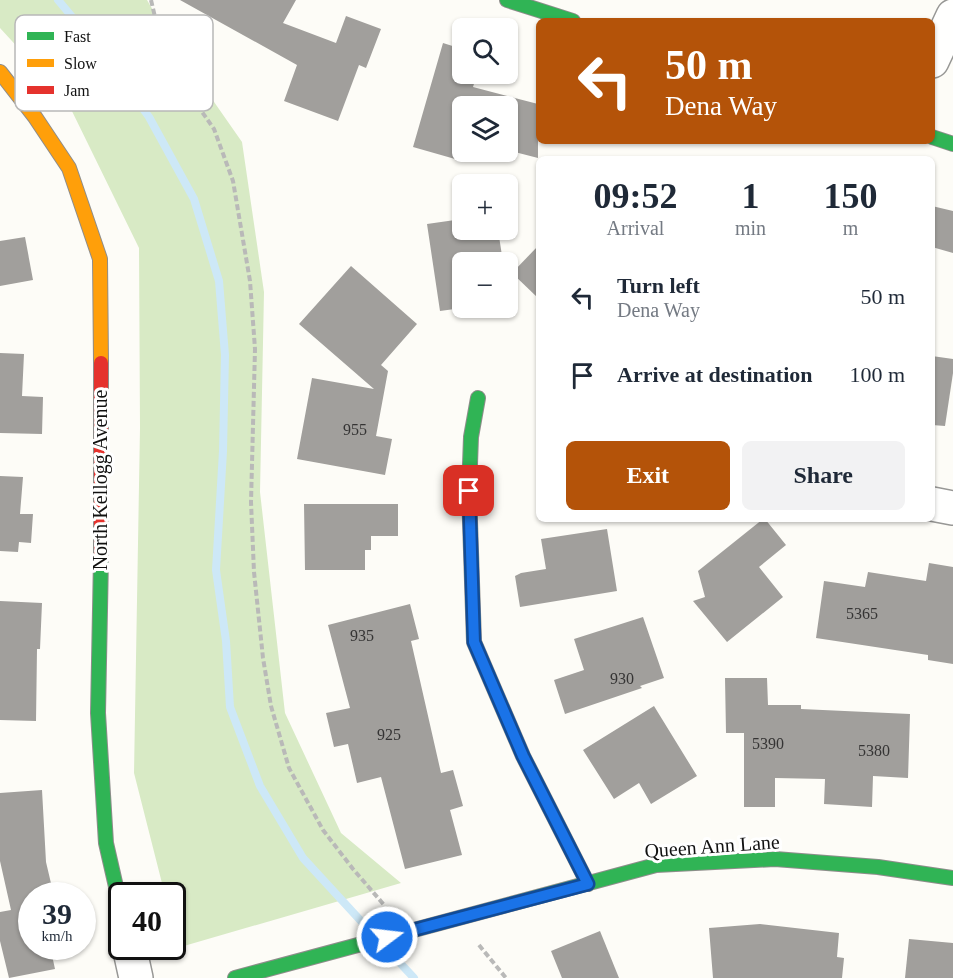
<!DOCTYPE html>
<meta charset="utf-8">
<style>
body{margin:0;font-family:"Times New Roman",serif;background:#f2f2f3;color:#1f2937;height:100vh;display:flex;flex-direction:column;font-size:22px;white-space:nowrap}
*{box-sizing:border-box;margin:0}
p{font-size:20px;color:#747a83}
.icon{flex:none;width:33px;height:33px;fill:none;stroke:currentColor;stroke-width:2;stroke-linecap:round;stroke-linejoin:round}
.map{position:relative;flex:1;overflow:hidden}
.drawer{position:absolute;left:536px;top:156px;width:399px;height:366px;display:flex;flex-direction:column;background:#fff;border-radius:9px;box-shadow:0 2px 4px #0004}
.drawer>*{flex:none}
.banner{position:absolute;left:536px;top:18px;width:399px;height:126px;border-radius:9px;box-shadow:0 2px 4px #0004;background:#b45309;color:#fff;overflow:hidden}
.fabs{position:absolute;left:452px;top:18px;display:grid;gap:12px}
.fabs a{display:grid;place-items:center;width:66px;height:66px;border-radius:9px;background:#fff;box-shadow:0 2px 4px #0004;font-size:30px}
.speed{position:absolute;left:18px;top:882px;display:flex;gap:12px;font-size:30px;font-weight:700;text-align:center}
.speed>*{display:grid;place-content:center;width:78px;height:78px;border-radius:50%;background:#fff;box-shadow:0 2px 4px #0004;line-height:1}
.speed small{font-size:15px;font-weight:400}
.speed .limit{border:3px solid #111;border-radius:9px;background:#fff;color:#111}
.pin{position:absolute;display:grid;place-items:center;width:51px;height:51px;color:#fff;margin:-26px;border-radius:12px;box-shadow:0 3px 9px #0006}
.me{position:absolute;width:66px;margin:-33px;rotate:75deg;stroke-linejoin:round;filter:drop-shadow(0 0 4px #0008)}
.turn{display:flex;align-items:center;gap:21px;height:126px;padding:0 30px;font-size:27px}
.turn .icon{width:78px;height:78px;stroke-width:2.5}
.turn b{display:block;font-size:42px;line-height:51px}
.eta{display:flex;justify-content:space-evenly;align-items:center;height:102px;text-align:center}
.eta b{font-size:36px;font-weight:700;line-height:42px}
.cta{display:flex;gap:12px;margin-top:auto;padding:12px 30px}
.cta a{flex:1;height:69px;border-radius:9px;background:#b45309;color:#fff;font-size:24px;font-weight:700;line-height:69px;text-align:center}
.cta a+a{background:#f2f2f3;color:#1f2937}
ul{padding:0;list-style:none}
li{display:flex;align-items:center;gap:18px;height:78px;padding:0 30px}
li div{flex:1}
li b{display:block;font-size:22px}
li em{font-style:normal}
.map>svg:first-child{display:block}
.forest{fill:#d8eac5}
.lines{fill:none;stroke-linecap:round;stroke-linejoin:round}
.stream{stroke:#cde8f7;stroke-width:8}
.building{fill:#a19f9c}
.street-casing{stroke:#979795;stroke-width:36}
.fast-casing{stroke:#8e8d8b;stroke-width:16}
.slow-casing{stroke:#8e8d8b;stroke-width:16}
.jam-casing{stroke:#8e8d8b;stroke-width:16}
.path{stroke:#b9b9b8;stroke-width:4;stroke-dasharray:6 3;stroke-linecap:butt}
.street{stroke:#fffffe;stroke-width:33}
.fast{stroke:#30b455;stroke-width:14}
.slow{stroke:#ff9f0a;stroke-width:14}
.jam{stroke:#e5322d;stroke-width:14}
.route-casing{stroke:#114b97;stroke-width:15}
.route{stroke:#1a73e8;stroke-width:10}
.labels{text-anchor:middle;dominant-baseline:central;stroke-width:6;stroke-linejoin:round;paint-order:stroke}
.number-label{font-size:16px;fill:#353434}
.street-label{font-size:20px;fill:#111;stroke:#fff}
.key{fill:#fff;stroke:#b8b8b8;stroke-width:1.5}
.key-label{font-size:16px;fill:#111}
</style>
<div class="map">
<svg width="953" height="978" viewBox="0 0 953 978">
<rect width="100%" height="100%" fill="#fdfcf7"/>
<path class="forest" d="M0,0H147L168,36L242,142L264,292L260,492L285,713L341,833L401,883L177,948L173,928L172,896L165,895L134,773L140,428L139,248L67,101L0,28Z"/>
<g class="lines">
<g class="stream">
<path d="M58,0L104,55L149,117L194,199L219,281L225,355L223,451L216,570L226,641L230,707L260,786L303,858L372,933"/>
<path d="M385,947L414,978"/>
</g>
</g>
<g class="building">
<path d="M180,0H296L283,23L336,43L346,16L381,29L366,68L359,65L338,121L284,101L297,65Z"/>
<path d="M443,43L462,49V74H477L473,87L538,104V158L507,150V106H462V161L413,147Z"/>
<path d="M932,206L953,211V253L932,247Z"/>
<path d="M462,219V230H498L503,262H462V308L440,311L427,224Z"/>
<path d="M25,237L33,280L0,286V241Z"/>
<path d="M538,246V298L512,273Z"/>
<path d="M351,266L417,324L381,365L388,371L376,436L392,439L385,475L297,459L312,378L374,389L299,324Z"/>
<path d="M0,353L24,354L22,396L43,397L42,434L0,433Z"/>
<path d="M932,356L953,359V373L945,426L932,425Z"/>
<path d="M0,476L23,477L20,514H33L31,543L19,542L18,552L0,551Z"/>
<path d="M304,504H398V536H371V550H365V570H305Z"/>
<path d="M763,519H765L786,545L759,567L783,597L727,642L693,601L705,597L698,571Z"/>
<path d="M607,529L617,591L520,607L515,576L521,573L546,569L541,539Z"/>
<path d="M929,563L953,567V664L928,660V655L816,638L824,581L865,587L868,572L926,581Z"/>
<path d="M0,601L42,603L40,649H37L36,721L0,720Z"/>
<path d="M410,604L419,639L411,641L441,773L453,770L463,806L450,810L462,855L405,869L381,777L357,783L348,744L334,747L326,713L350,708L328,625Z"/>
<path d="M643,617L664,678L640,686L642,688L565,714L554,680L584,670L574,639Z"/>
<path d="M725,678H767L768,705H801V709L910,714L908,778L873,776L872,807L824,804L825,779L775,778V807H744V733H726Z"/>
<path d="M654,706L697,776L651,804L639,783L614,799L583,750Z"/>
<path d="M42,790L46,862L54,896H32V946H50L55,969L9,978L0,941V912L11,910L0,861V793Z"/>
<path d="M760,924L839,933L837,957L844,958L842,978H713L709,928Z"/>
<path d="M600,931L619,978H562L551,951Z"/>
<path d="M909,939L953,943V978H905Z"/>
</g>
<g class="lines">
<defs>
<g id="street">
<path d="M932,61L953,16"/>
<path d="M932,504L953,508"/>
<path d="M129,946L136,978"/>
</g>
<g id="fast">
<path d="M507,0L573,21"/>
<path d="M932,137L953,144"/>
<path d="M478,398L471,437L469,491L474,642L523,756L588,884"/>
<path d="M101,558L98,713L106,843L122,913"/>
<path d="M235,978L656,865L775,859L878,867L953,878"/>
</g>
<path id="slow" d="M0,72L35,117L69,168L100,259L101,363"/>
<path id="jam" d="M101,558V363"/>
</defs>
<use href="#street" class="street-casing"/>
<use href="#fast" class="fast-casing"/>
<use href="#slow" class="slow-casing"/>
<use href="#jam" class="jam-casing"/>
<g class="path">
<path d="M151,0L165,59L214,129L233,181L250,281L255,349L251,502L254,572L263,658L271,706L289,768L323,830L353,869L385,906"/>
<path d="M479,945L506,978"/>
</g>
<use href="#street" class="street"/>
<use href="#fast" class="fast"/>
<use href="#slow" class="slow"/>
<use href="#jam" class="jam"/>
</g>
<g class="lines">
<defs>
<path id="route" d="M387,937L588,884L523,756L474,642L469,491"/>
</defs>
<use href="#route" class="route-casing"/>
<use href="#route" class="route"/>
</g>
<g class="labels">
<g class="number-label">
<text x="355" y="429">955</text>
<text x="862" y="613">5365</text>
<text x="362" y="635">935</text>
<text x="622" y="678">930</text>
<text x="389" y="734">925</text>
<text x="768" y="743">5390</text>
<text x="874" y="750">5380</text>
</g>
<g class="street-label">
<text transform="translate(100 480) rotate(-90)">North Kellogg Avenue</text>
<text transform="translate(712 846) rotate(-4)">Queen Ann Lane</text>
</g>
</g>
<rect x="15" y="15" width="198" height="96" rx="9" class="key"/>
<rect x="27" y="32" width="27" height="8" fill="#30b455"/>
<rect x="27" y="59" width="27" height="8" fill="#ff9f0a"/>
<rect x="27" y="86" width="27" height="8" fill="#e5322d"/>
<g class="key-label">
<text x="64" y="42">Fast</text>
<text x="64" y="69">Slow</text>
<text x="64" y="96">Jam</text>
</g>
</svg>
<div class="fabs">
<a><svg class="icon" aria-label="search" viewBox="0 0 24 24"><circle cx="10" cy="10" r="6"/><path d="M15 15l6 6"/></svg></a>
<a><svg class="icon" aria-label="layers" viewBox="0 0 24 24"><path d="M12 4l9 5-9 5-9-5zM3 14l9 5 9-5"/></svg></a>
<a>+</a>
<a>−</a>
</div>
<div class="speed"><div>39<small>km/h</small></div><div class="limit">40</div></div>
<div class="pin" style="left:469px;top:491px;background:#d93025"><svg class="icon" aria-label="arrive" viewBox="0 0 24 24"><path d="M6 21V4h12l-3 4 3 4H6"/></svg></div>
<svg class="me" style="left:387px;top:937px" viewBox="-20 -20 40 40"><circle r="17" fill="#1a73e8" stroke="#fff" stroke-width="3"/><path d="M0-11L8 9 0 5-8 9z" fill="#fff"/></svg>
<div class="banner">
<div class="turn"><svg class="icon" aria-label="left" viewBox="0 0 24 24"><path d="M17 20v-9H6M10 6l-5 5 5 5"/></svg><div><b>50 m</b>Dena Way</div></div>
</div>
<section class="drawer">
<div class="eta">
<div><b>09:52</b><p>Arrival</p></div>
<div><b>1</b><p>min</p></div>
<div><b>150</b><p>m</p></div>
</div>
<ul>
<li><svg class="icon" aria-label="left" viewBox="0 0 24 24"><path d="M17 20v-9H6M10 6l-5 5 5 5"/></svg><div><b>Turn left</b><p>Dena Way</p></div><em>50 m</em></li>
<li><svg class="icon" aria-label="arrive" viewBox="0 0 24 24"><path d="M6 21V4h12l-3 4 3 4H6"/></svg><div><b>Arrive at destination</b></div><em>100 m</em></li>
</ul>
<div class="cta"><a>Exit</a><a>Share</a></div>
</section>
</div>
